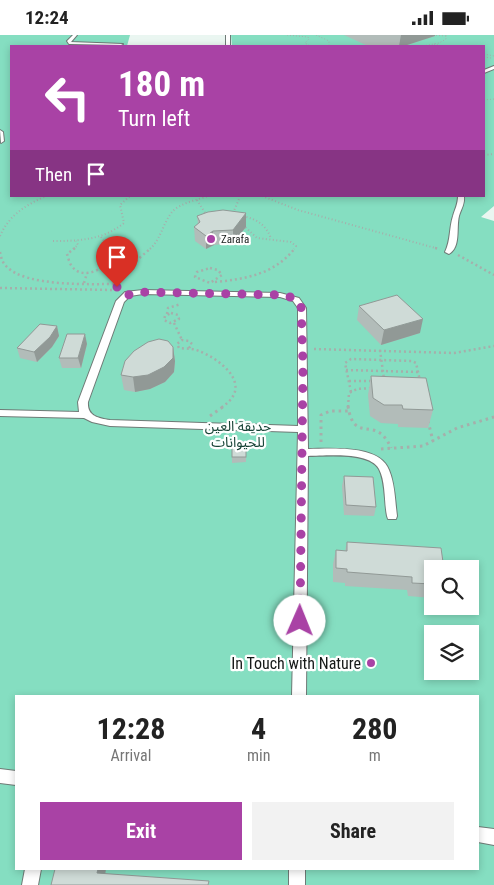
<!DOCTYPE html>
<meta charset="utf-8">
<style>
body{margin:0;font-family:"Roboto Condensed","Noto Sans Arabic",sans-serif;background:#f2f2f2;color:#222;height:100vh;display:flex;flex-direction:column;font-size:19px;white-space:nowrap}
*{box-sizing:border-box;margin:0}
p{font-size:16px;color:#767676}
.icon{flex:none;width:28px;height:28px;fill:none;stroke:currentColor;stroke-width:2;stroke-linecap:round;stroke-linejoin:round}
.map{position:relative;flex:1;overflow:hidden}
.details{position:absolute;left:15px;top:660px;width:464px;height:175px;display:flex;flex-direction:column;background:#fff;border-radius:0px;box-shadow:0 2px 8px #0003}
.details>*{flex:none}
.banner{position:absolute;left:10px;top:10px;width:475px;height:152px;border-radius:0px;box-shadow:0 2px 8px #0003;background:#a942a5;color:#fff;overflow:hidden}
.fabs{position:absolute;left:424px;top:525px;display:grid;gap:10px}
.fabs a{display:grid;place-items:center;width:55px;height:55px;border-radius:0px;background:#fff;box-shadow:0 2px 8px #0003;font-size:25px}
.pin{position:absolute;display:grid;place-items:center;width:42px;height:42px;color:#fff;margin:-51px -21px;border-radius:50% 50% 50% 0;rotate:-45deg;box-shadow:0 0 5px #0007}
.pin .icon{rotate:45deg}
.me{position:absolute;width:55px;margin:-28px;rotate:1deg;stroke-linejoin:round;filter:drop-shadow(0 0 4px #0008)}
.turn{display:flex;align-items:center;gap:18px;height:105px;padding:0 25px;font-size:22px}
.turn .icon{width:65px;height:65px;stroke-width:2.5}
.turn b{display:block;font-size:35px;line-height:42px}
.then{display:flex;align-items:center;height:48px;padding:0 25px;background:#0003;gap:10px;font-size:19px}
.eta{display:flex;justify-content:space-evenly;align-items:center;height:85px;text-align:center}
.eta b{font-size:30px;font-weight:700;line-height:35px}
.button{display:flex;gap:10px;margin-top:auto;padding:10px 25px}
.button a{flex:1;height:58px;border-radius:0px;background:#a942a5;color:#fff;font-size:20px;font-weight:700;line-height:58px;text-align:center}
.button a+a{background:#f2f2f2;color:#222}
.status{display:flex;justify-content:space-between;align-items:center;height:35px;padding:0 25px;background:#fff;direction:ltr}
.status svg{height:14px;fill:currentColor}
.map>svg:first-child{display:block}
.green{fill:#85dec1;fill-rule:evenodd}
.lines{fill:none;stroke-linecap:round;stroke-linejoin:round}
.lane-casing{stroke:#6f7a76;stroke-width:2}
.path-far3{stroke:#a5afab;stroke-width:1;stroke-dasharray:1 2;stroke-linecap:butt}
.path-far2{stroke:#a5afab;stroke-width:2;stroke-dasharray:1 2.5;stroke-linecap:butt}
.path-far1{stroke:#a5afab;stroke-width:2.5;stroke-dasharray:2 3;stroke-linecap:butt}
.path{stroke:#a5afab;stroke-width:3;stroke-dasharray:2.5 4;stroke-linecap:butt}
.lane{fill:#fff;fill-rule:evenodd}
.wall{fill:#b2bcb9}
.shaded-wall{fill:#919996}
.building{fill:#cfdbd7;stroke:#919996}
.route{stroke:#a942a5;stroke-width:9;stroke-dasharray:0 16.2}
.poi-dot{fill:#a942a5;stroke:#fff;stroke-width:2}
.labels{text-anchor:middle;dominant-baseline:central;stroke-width:4.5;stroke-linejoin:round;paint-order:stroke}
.far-poi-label{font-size:11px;fill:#151918;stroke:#fff;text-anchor:start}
.park-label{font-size:14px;fill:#184437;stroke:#fff}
.near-poi-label{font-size:16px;fill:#151918;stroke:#fff;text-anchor:end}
</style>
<div class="status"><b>12:24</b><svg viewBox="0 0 49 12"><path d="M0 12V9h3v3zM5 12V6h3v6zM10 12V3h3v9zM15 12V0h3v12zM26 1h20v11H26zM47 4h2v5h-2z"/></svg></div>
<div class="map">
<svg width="494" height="850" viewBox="0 0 494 850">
<rect width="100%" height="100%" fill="#eaf6f1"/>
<path class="green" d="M0,0H130L127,11H11V161H484V11H232L231,0H494V171L481,182L494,186V850H0ZM432,534H470V571H432ZM432,599H470V636H432ZM16,661H478V834H16Z"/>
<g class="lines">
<defs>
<g id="lane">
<path d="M73,0H77L71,7L123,9L121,10L69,9L67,6Z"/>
<rect x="226" y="0" width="4" height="11"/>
<path d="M494,31V34L484,38V35Z"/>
<path d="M0,95L3,97L4,106L1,108Z"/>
<path d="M458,161H464C465,169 461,174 459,181C456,193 461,212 449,219L445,217C451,205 449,193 453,181C455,174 458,169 458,161Z"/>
<path d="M143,255L280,258L299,263L306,273L308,414C331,414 379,409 389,435C395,449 395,466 397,481L396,484H388L387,481C384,467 386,447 379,434C369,416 325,421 308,421L306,661H292L298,397L110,391L92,387L84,383L0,381V375L79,377L78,367L116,266L125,257ZM143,259L280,262L293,266L298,273V391L110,385C98,383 87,381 88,367L124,267L130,261Z"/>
<path d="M0,734L16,736V750L0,748Z"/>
<path d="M478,792L494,794V810L478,807Z"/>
<path d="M25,834H41L38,850H22Z"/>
<rect x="289" y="834" width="16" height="16"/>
</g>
</defs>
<use href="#lane" class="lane-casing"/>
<g class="path-far3">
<path d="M287,0L308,2L309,4L305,8L310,11"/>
<path d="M316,0L329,6V11"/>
<path d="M430,0L446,1"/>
<path d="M434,9L442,11"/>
<path d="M423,11L439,8L446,4V0"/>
<path d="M484,19L494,21"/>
<path d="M484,22L491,23"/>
<path d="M484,65L494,64"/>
</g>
<g class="path-far2">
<path d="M484,120L494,119"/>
<path d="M229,161H256"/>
<path d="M262,161L298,175L439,214"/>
<path d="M197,165L207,181"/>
<path d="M233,178L240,162"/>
<path d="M243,181C256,184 267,190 271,204"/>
<path d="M243,190L257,203L291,207L296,211L294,214"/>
<path d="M0,201C9,180 26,170 46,161"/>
<path d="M101,202L109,214"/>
<path d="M53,206C79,206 103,205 124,188L120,170L130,161"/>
<path d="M73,214L78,210L76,206"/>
<path d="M150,214C161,204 163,188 172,177C180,168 197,165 208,161"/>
</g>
<g class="path-far1">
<path d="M75,213L67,219C68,222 69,227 71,230C82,247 106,234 113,220L108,213"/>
<path d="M435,213L440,214"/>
<path d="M0,217C1,222 2,227 6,231C25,252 90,249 117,249"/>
<path d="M458,220L494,240"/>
<path d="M210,233L218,235L222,240L210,248L195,242L197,237Z"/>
<path d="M215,247C246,244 275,239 295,213"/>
<path d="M84,248L87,238"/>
<path d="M0,253L114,255"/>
<path d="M118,253L117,244L120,240L151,213"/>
<path d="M171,278L178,280L179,284L170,288L164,285L165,281Z"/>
<path d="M167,279L168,273L181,269"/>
<path d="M174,288L182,305"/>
<path d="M189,313L192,309L189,306L182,305L177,309L179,313C186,314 192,313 199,316C222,325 254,351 222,372"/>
<path d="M314,314L454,318L494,311"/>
<path d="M380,315L384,344"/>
<path d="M346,335L418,337"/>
<path d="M349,346H372"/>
<path d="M351,357L345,328L351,324L412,326L416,328L420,346"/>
<path d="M348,372L349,358L357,354L372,353"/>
</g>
<g class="path">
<path d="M348,371C354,411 376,378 391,413"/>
<path d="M210,381L224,371"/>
<path d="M428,386L433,406"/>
<path d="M321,407V380L330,376H348"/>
<path d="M381,414L423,411L457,393L494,382"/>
</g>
<use href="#lane" class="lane"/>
</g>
<g class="wall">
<path d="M344,0H435V1L404,11H368Z"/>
<path d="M197,181L246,192L233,208L214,210L206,214L195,206L194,192L198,189Z"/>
<path d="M359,271L420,298L381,310L357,285Z"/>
<path d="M57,291L59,301L52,312L37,327L20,323L17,313Z"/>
<path d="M87,309L81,333H62L59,323Z"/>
<path d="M173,312L175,326L174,337L165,347L150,354L135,357L124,355L121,340Z"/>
<path d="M371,341L433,375L428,393L398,392V389L381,388L370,381L368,360Z"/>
<path d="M232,407H246V427L232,428Z"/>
<path d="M344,441L376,472L374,481L344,480L342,451Z"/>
<path d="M347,507L432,534V563L408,561L407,555L345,551V548L333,547V529L336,515L345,516Z"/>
</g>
<g class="shaded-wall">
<path d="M401,0H435V1L404,11H399Z"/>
<path d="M246,178V192L233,208V195Z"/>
<path d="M213,196L214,210L206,214V201Z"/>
<path d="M423,284L420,298L381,310L384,295Z"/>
<path d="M57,291L59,301L52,312L37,327L34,317Z"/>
<path d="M85,299L87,309L81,333L78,323Z"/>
<path d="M173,312L175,326L174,337L165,347L150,354L135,357L133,342Z"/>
<path d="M98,834H106L104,848L97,838Z"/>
</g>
<g class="building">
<path d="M223,175L246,178L233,195L213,196L206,201L194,192L200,187L197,181L208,177Z"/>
<path d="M397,260L423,284L384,295L359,271Z"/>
<path d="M40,289L57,291L50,302L34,317L17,313Z"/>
<path d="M67,299H85L78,323H59Z"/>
<path d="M159,304L168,306L173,312V323L164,332L148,340L133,342L121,340L125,326L134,316L148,307Z"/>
<path d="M371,341L426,343L433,375L403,374L402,370H384L373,363Z"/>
<rect x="232" y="407" width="14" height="15"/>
<path d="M344,441L373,442L376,472L346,470Z"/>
<path d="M347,507L441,513L444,534H432V549L412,548V542L347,537V534L336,533V515L347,516Z"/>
<path d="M55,834H98L97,838L209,846L208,850H51Z"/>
</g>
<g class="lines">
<path class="route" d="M117,252L125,261L138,257L285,260L295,264L301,270L303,330L300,586"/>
</g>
<g class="poi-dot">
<circle cx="211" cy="204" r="5"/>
<circle cx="371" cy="628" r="5"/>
</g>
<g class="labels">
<g class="far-poi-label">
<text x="221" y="204">Zarafa</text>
</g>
<g class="park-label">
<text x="238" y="391">حديقة العين<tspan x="238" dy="16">للحيوانات</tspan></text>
</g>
<g class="near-poi-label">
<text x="361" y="628">In Touch with Nature</text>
</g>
</g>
</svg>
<div class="fabs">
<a><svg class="icon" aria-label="search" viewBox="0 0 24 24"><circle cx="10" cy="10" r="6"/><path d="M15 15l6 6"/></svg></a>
<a><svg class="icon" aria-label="layers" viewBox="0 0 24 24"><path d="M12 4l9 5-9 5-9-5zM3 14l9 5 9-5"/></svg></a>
</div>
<div class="pin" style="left:117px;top:252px;background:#d93025"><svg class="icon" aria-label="arrive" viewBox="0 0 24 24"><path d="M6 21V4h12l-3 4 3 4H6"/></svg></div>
<svg class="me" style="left:300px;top:586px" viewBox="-20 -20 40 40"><circle r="19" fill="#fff"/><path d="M0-13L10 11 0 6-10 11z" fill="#a942a5"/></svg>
<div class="banner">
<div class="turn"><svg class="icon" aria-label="left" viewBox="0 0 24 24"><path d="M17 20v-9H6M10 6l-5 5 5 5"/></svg><div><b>180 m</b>Turn left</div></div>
<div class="then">Then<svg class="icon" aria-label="arrive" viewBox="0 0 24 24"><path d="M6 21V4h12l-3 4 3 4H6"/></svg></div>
</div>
<section class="details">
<div class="eta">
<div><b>12:28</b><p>Arrival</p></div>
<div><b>4</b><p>min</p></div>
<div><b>280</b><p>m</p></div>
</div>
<div class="button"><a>Exit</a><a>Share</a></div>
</section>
</div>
